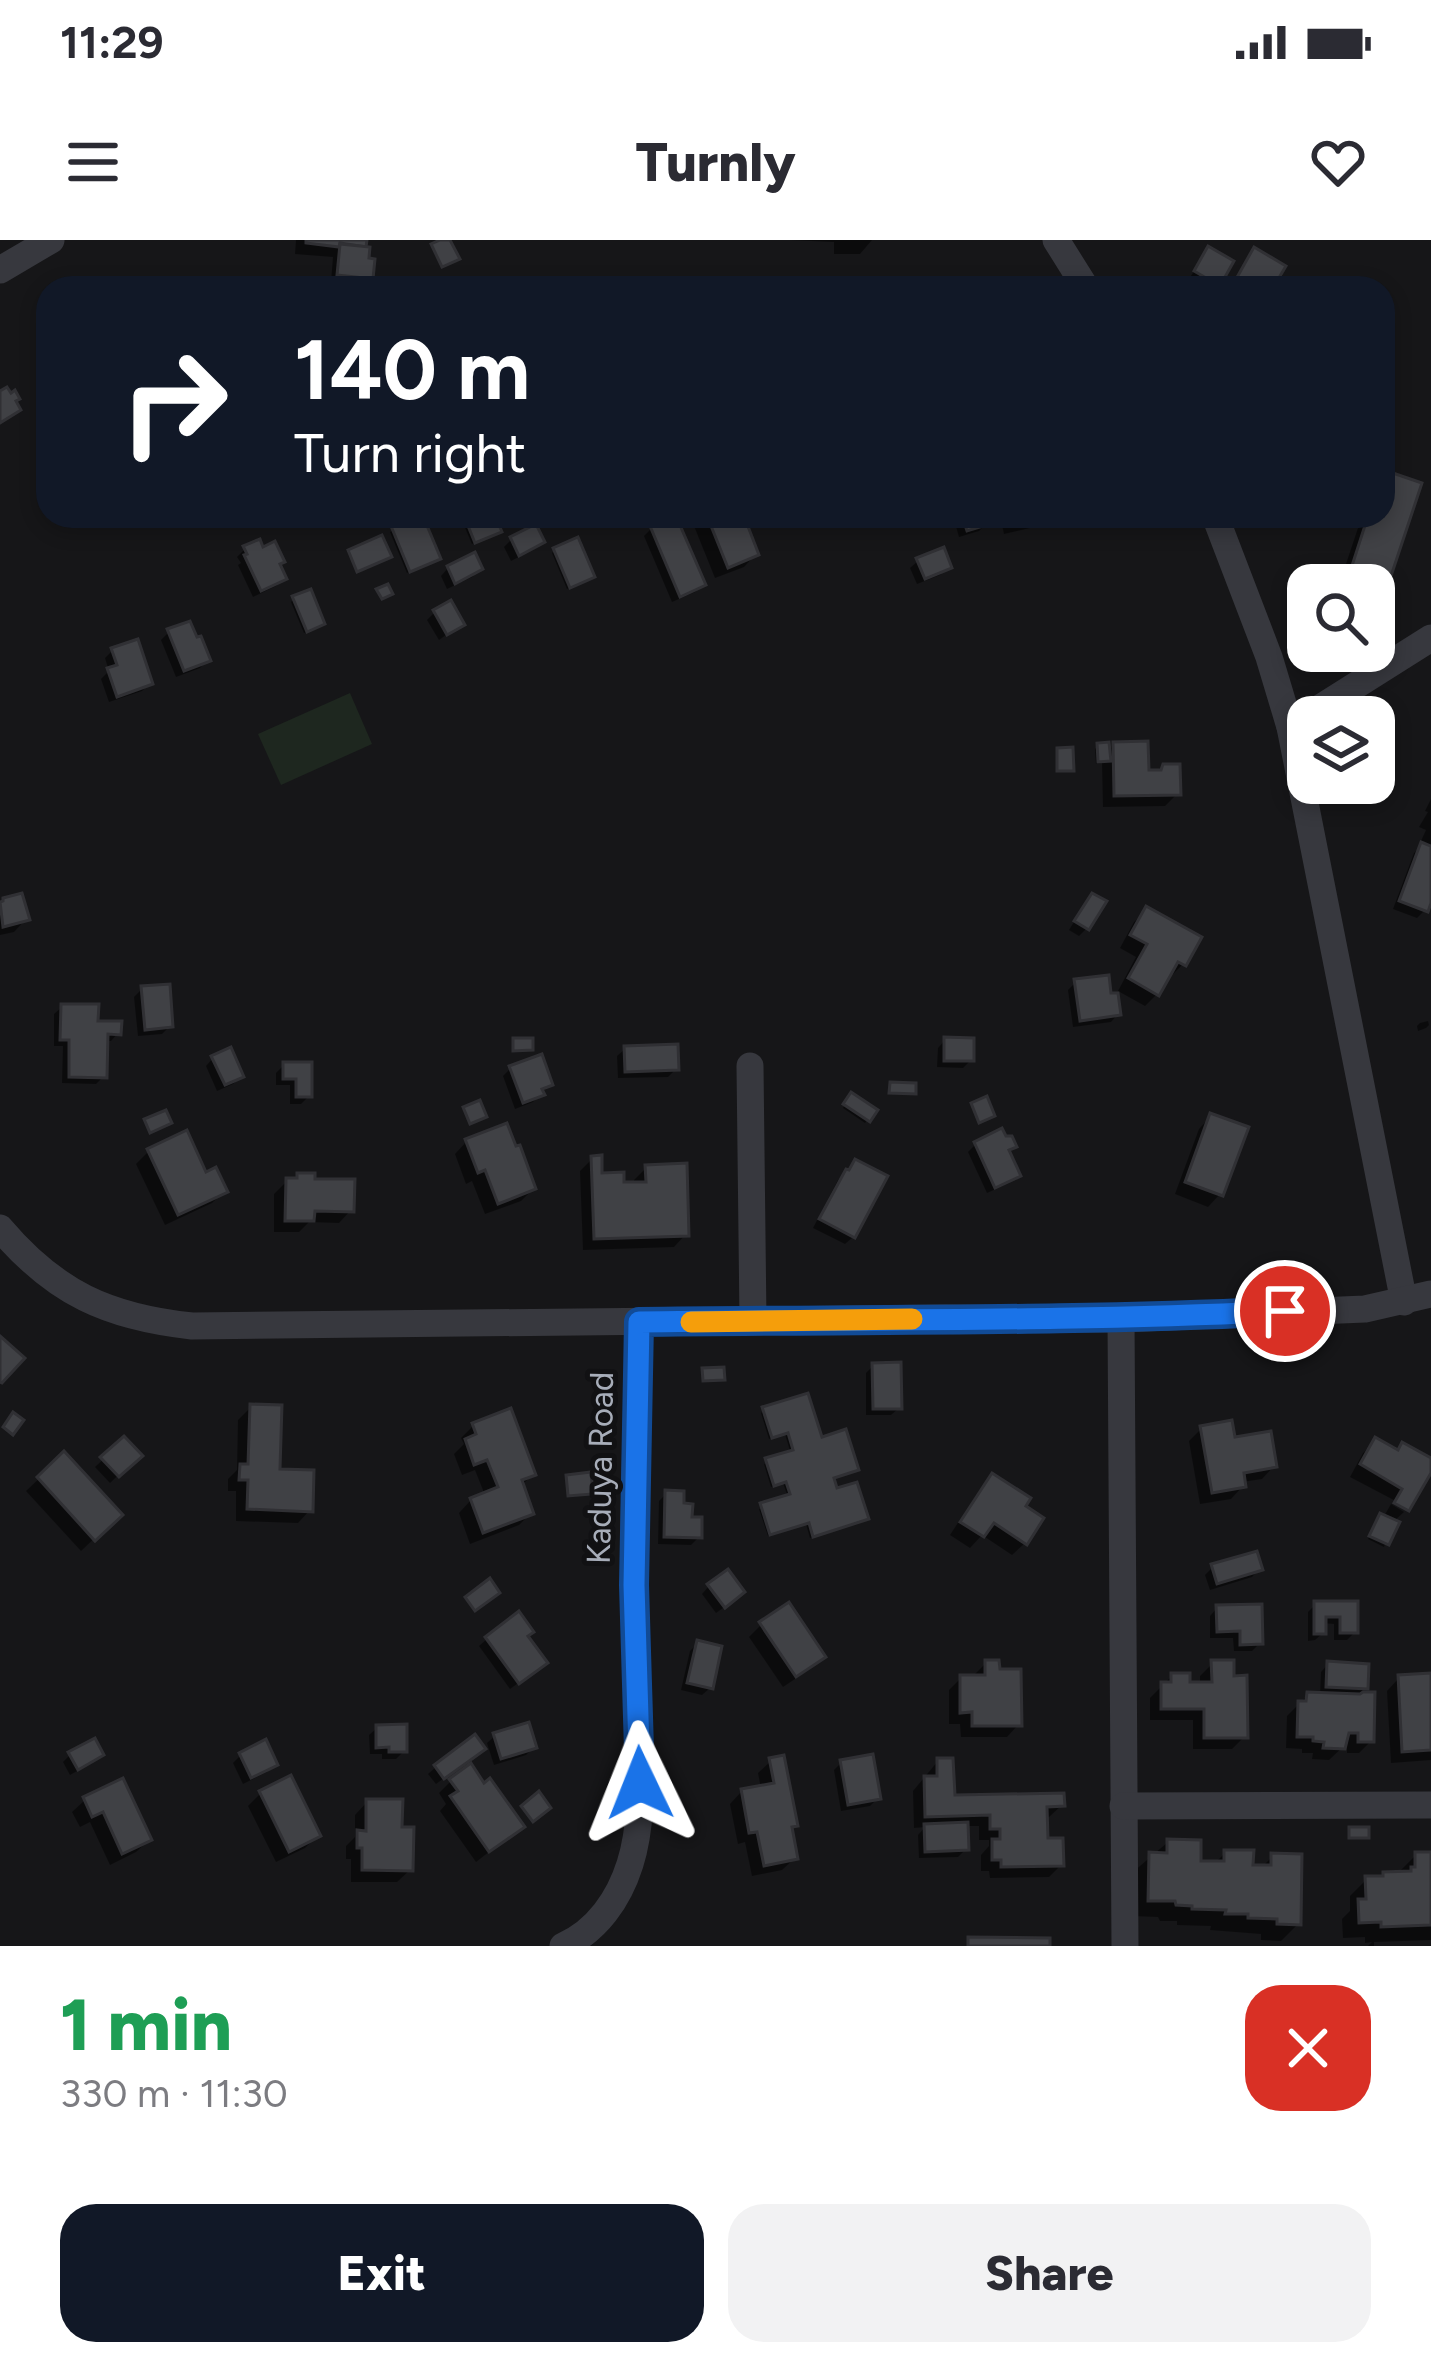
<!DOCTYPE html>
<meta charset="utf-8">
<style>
body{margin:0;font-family:Figtree,sans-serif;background:#f2f2f3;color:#2b2b33;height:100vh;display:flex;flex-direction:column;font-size:45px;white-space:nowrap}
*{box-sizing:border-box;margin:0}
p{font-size:39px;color:#7c7c81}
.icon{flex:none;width:66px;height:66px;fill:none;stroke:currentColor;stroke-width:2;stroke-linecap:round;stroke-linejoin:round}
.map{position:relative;height:1706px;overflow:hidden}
.panel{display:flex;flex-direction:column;background:#fff;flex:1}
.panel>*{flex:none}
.banner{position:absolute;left:36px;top:36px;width:1359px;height:252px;border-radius:36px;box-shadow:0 6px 18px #0003;background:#111827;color:#fff;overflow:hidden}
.fabs{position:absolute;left:1287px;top:324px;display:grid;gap:24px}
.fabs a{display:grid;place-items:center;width:108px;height:108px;border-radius:24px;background:#fff;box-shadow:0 6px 18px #0003;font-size:60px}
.pin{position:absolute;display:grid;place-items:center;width:102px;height:102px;color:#fff;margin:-51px;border:6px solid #fff;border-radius:50%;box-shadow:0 3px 12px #0007}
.me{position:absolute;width:132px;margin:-66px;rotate:358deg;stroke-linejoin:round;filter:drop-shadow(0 0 9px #0008)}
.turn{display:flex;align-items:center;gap:42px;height:252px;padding:0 60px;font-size:54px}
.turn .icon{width:156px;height:156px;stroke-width:2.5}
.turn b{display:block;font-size:84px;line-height:102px}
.round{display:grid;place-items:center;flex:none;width:126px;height:126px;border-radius:36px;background:#f2f2f3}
.head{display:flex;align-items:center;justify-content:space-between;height:204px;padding:0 60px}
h1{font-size:72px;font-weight:800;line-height:90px;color:#1e9e55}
.primary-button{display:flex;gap:24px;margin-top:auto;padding:24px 60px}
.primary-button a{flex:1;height:138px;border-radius:36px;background:#111827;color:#fff;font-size:48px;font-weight:800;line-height:138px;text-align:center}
.primary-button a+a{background:#f2f2f3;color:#2b2b33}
.status{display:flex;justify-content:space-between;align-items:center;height:84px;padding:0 60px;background:#fff;direction:ltr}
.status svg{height:33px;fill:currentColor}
header{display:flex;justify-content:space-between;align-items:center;height:156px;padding:0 60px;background:#fff;font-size:54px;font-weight:800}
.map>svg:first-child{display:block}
.green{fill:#1e271f}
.shadow{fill:#0007}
.building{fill:#404145;stroke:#303034;stroke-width:3}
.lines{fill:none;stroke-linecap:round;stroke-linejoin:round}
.street{stroke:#37383e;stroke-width:27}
.route-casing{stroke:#114b97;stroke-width:30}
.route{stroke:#1a73e8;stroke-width:21}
.slow{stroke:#f59e0b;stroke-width:21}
.labels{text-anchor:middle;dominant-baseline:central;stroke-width:10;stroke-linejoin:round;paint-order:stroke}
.street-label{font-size:33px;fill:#a7adb9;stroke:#111113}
</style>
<div class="status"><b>11:29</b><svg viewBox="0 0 49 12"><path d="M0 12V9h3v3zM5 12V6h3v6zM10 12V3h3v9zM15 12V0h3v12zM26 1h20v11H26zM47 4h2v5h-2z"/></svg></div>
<header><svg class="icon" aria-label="menu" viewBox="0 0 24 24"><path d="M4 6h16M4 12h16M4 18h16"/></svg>Turnly<svg class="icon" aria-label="heart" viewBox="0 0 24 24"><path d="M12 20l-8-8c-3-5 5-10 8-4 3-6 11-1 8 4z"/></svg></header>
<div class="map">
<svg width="1431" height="1706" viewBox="0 0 1431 1706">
<rect width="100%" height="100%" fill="#161618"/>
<path class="green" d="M350,453L372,504L281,545L258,494Z"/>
<g class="shadow">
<path d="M296,0H364L370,38L363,45L331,42L333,17L295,14Z"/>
<path d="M790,0H872L860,14H834V2Z"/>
<path d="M1208,10L1218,44L1214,48H1204L1189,39Z"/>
<path d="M48,115V139L38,124Z"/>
<path d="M1384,233V347L1374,357V345H1339L1362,276H1383Z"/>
<path d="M413,276H420L435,321L407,333L390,292L415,280Z"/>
<path d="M460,276H492L495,294L472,304Z"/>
<path d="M690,276H741L756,314L744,327L715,338Z"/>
<path d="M953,276H985L987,283L979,291L959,297Z"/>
<path d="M1000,276H1054L1047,284L1004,294Z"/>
<path d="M651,289L702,345L695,352L672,362L644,296Z"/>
<path d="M511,300L542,302L534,309L511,321L504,307Z"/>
<path d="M245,309L284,339L276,346L253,357L238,325L241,323L237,317Z"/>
<path d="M555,310L588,339L567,349L552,313Z"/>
<path d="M918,321L948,327L940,335L917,344L910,328Z"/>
<path d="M448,328L480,329L472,337L447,349L441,336Z"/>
<path d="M294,359L319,387L304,393L291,362Z"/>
<path d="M435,372L461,384L439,400L427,380Z"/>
<path d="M169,392L207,420L200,428L176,437L161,400Z"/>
<path d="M112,411L150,443L142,451L109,462L101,439L109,431L105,418Z"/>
<path d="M1114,505L1146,533H1158L1178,553L1165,566L1103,567L1102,523L1096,524L1095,509L1098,506L1107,512Z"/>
<path d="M1431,559V654L1425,670L1417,678L1393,669L1414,613L1425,602L1421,601L1426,590L1419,587L1428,572L1425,571Z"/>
<path d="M20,657L26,679L14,692L0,695V664Z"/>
<path d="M1085,664L1087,688L1079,696L1069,690Z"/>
<path d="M1147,670L1183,724L1171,736L1168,734L1157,754L1145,766L1118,751L1136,717L1120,708L1134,682Z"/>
<path d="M1076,742L1109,757L1118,774L1111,782L1073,787L1068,750Z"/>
<path d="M142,749L170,786L162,794L138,796L134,757Z"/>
<path d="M62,767L118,793L111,801H105L104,836L96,844L62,843L63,806H54V774Z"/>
<path d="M1428,781L1429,785L1426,788L1418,791L1417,786L1420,783Z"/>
<path d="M945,800L971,820L963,828L937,827L938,808Z"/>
<path d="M625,809L676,829L668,837L618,838L617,816Z"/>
<path d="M213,818L241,836L233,844L217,851L206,826Z"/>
<path d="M284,825H309V856L301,864H290V845H276V833Z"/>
<path d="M511,828L550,844L533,862L515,869L503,836Z"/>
<path d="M849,858L874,871L865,883L843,868Z"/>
<path d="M1211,876L1220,954L1208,967L1175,954L1199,889Z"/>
<path d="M467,901L533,949L521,961L485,974L472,941L466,944L455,914Z"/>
<path d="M976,904L1013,906L1007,913L1017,936L1009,943L987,953L968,912Z"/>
<path d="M149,911L205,936L224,951L212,963L165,985L136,924Z"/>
<path d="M592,919L599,937L621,945H634V940L646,928L686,994L674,1007L583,1010L580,931Z"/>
<path d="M855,923L853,997L845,1004L813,988L838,940Z"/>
<path d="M298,936L351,970L339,983L309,982L299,992H274V954L287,941H293Z"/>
<path d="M873,1126L899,1168L891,1175H866V1133Z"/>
<path d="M251,1167L277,1232L310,1270L298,1283L236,1281V1251H228V1239L237,1230L238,1180Z"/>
<path d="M764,1170L820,1200L855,1229L831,1239L835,1252L865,1279L862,1282L810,1298L806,1284L768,1296L759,1269L788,1257L783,1243L771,1247L764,1224L791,1214L785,1194L769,1199L761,1173Z"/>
<path d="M474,1185L533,1234L521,1246L531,1273L519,1285L470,1304L459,1273L471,1260L485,1255L475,1230L462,1235L454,1214L464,1204L461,1198Z"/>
<path d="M1201,1189L1233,1201L1274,1226L1262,1239L1242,1242L1243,1246L1231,1259L1200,1264L1189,1201Z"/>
<path d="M124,1200L138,1216L110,1243L95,1227Z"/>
<path d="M1376,1201L1396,1212L1431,1222V1227L1407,1267L1350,1237L1363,1213Z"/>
<path d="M64,1215L119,1275L81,1311L26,1251Z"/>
<path d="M992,1236L1022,1267L1025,1303L1012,1315L982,1295L970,1308L950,1295L980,1249Z"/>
<path d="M667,1253L681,1266L699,1297L691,1305L658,1304L659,1261Z"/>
<path d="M1391,1264L1404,1272L1393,1282L1384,1307L1368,1299L1378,1279L1383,1278Z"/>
<path d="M1213,1327L1259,1329L1252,1337L1210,1350L1205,1335Z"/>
<path d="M709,1346L734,1360L716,1373L702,1354Z"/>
<path d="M1316,1364H1355V1392L1347,1400H1334V1384L1323,1383V1393L1315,1400L1308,1401V1372Z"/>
<path d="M1217,1368L1260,1403L1252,1411H1234L1233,1398H1210V1376Z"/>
<path d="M761,1385L822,1416L810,1429L783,1447L749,1397Z"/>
<path d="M525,1397L536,1430L510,1449L479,1406L487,1399Z"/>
<path d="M698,1403L710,1448L702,1455L681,1450L690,1411Z"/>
<path d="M986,1423L1019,1484L1007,1497H961L960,1484H949V1450L961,1438L973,1436Z"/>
<path d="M1213,1423L1245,1496L1232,1509H1193V1480H1150V1458L1172,1436L1187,1445H1200V1436Z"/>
<path d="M1328,1424L1365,1448L1358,1455L1371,1501L1359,1513H1347V1503L1329,1520L1312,1519L1313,1513H1302V1509L1286,1508L1287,1476L1308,1455L1320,1456L1321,1432Z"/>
<path d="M1431,1436V1520L1391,1523L1387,1451L1399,1438Z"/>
<path d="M377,1488L404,1511L396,1519H382V1514H370L369,1495Z"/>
<path d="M495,1496L533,1508L526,1515L494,1525L487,1503Z"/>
<path d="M70,1515H100L93,1522L70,1535L63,1522Z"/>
<path d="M241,1515L274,1524L267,1532L243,1544L233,1523Z"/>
<path d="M474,1516L436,1544L428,1534L436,1527Z"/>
<path d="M771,1521L795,1618L782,1630L752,1636L745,1602L738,1604L730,1564L742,1551L761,1548L758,1533Z"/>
<path d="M938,1521L952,1558L1062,1565L1049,1577H1045V1601L1061,1625L1049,1637L990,1638L989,1631H981V1615L989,1606V1600H979V1586H965L966,1609L958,1617L919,1618L918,1595L925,1587L914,1588L913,1551Z"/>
<path d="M842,1522L878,1558L870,1566L841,1571L834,1530Z"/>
<path d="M451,1541L521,1587L476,1622L440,1571L446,1564L439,1553Z"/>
<path d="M261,1553L317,1596L305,1608L276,1622L248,1566Z"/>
<path d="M85,1560L149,1600L136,1612L110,1625L90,1582L80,1587L72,1572Z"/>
<path d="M367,1562L399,1590L410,1630L397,1642H351V1619H346V1606L355,1597V1575Z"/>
<path d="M1168,1602L1198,1623L1214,1624L1225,1613L1250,1628H1261L1273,1616L1298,1684L1281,1701L1261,1700V1694L1210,1690L1211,1686L1177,1685V1681H1160L1158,1677L1132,1676L1133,1632Z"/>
<path d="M1416,1615H1431V1700L1374,1702V1706H1368L1372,1702L1365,1703V1697L1343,1698L1342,1679L1350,1671V1656L1367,1639H1380L1384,1635L1399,1632Z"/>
</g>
<g class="building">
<path d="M306,0H367L366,7L340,3L339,7L306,3Z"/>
<path d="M440,0H450L460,19L442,27L431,4Z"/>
<path d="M340,4L370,7L369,18L375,19L373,39L337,35Z"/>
<path d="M1208,6L1234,21L1220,46L1194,31Z"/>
<path d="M1254,7L1286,26L1273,48H1231Z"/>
<path d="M7,147L11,153L15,150L20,159L16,161L21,170L0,183V151Z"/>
<path d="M1384,230L1422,243L1387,348L1349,335L1368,276H1383Z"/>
<path d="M415,276H423L441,319L410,332L391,286Z"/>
<path d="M464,276H495L502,292L475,303Z"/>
<path d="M673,276H676L706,345L680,357L650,286Z"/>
<path d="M707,276H744L759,315L728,328Z"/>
<path d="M962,276H988L990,284L967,291Z"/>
<path d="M536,284L545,302L519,316L510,297Z"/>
<path d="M382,295L392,317L357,332L348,310Z"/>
<path d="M578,297L595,337L570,348L553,308Z"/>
<path d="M260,299L263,307L275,301L285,322L280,324L287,339L261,351L244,315L247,314L243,306Z"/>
<path d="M944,307L952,328L925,339L916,318Z"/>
<path d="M475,312L483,329L455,344L447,326Z"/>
<path d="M388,344L393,354L382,359L376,349Z"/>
<path d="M311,349L325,384L307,392L292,356Z"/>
<path d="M451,360L465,385L447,395L433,370Z"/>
<path d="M190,381L197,397L201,396L211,421L184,431L167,389Z"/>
<path d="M138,399L153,444L117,457L107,428L117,425L111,408Z"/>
<path d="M1148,501L1149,530H1161L1163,524H1180L1181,555L1114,556L1113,502Z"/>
<path d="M1109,502L1111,521L1098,522L1097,503Z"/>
<path d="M1073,507L1074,531H1057V508Z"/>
<path d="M1421,602L1431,606V663L1428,672L1399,661Z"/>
<path d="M22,653L30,680L3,687L0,662L3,661V658Z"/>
<path d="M1092,653L1107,661L1089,690L1074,681Z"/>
<path d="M1146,666L1202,697L1186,726L1178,722L1159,756L1128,738L1147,704L1130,695Z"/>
<path d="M1109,735L1111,753H1118L1121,775L1080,781L1074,739Z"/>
<path d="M170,744L173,787L145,790L141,746Z"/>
<path d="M61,764H99L98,781H122L121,795L108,794L107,838L69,837V800H60Z"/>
<path d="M944,797L974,798V821H944Z"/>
<path d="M513,798H533V810L513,811Z"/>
<path d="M678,804L679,830L625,832L624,806Z"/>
<path d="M231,807L244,837L225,845L211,816Z"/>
<path d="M542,814L553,845L542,849L545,855L523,863L509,826Z"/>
<path d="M283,822H312V857H296V839H283Z"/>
<path d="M890,842L916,843V854L889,853Z"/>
<path d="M851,852L878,870L870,882L843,864Z"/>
<path d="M987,856L995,876L979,883L971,863Z"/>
<path d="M480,860L487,877L470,884L463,867Z"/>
<path d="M166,870L172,883L150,893L144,879Z"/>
<path d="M1210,873L1249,887L1223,956L1185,942Z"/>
<path d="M507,883L516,906L520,905L536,949L498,964L485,930L478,933L465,899Z"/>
<path d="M1002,888L1006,896H1012L1017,907L1009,910L1021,936L995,948L974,902Z"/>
<path d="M187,890L206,932L216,927L228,952L178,975L147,909Z"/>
<path d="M602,915V933L624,932V942H646L645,925L687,923L689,996L594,999L591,916Z"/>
<path d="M855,919L888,936L855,998L819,979L846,929L849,930Z"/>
<path d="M297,933H315V939H355L354,972L315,971L314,981H285L286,938H297Z"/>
<path d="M0,1096L25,1118L2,1143L0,1142Z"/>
<path d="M901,1122L902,1169H873L872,1123Z"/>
<path d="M724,1127L725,1140L703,1141L702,1128Z"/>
<path d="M808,1153L822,1197L846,1189L859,1230L834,1238L837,1248L857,1242L869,1279L813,1297L809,1283L770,1295L760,1263L790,1254L786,1242L774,1246L765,1218L793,1210L788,1193L772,1198L762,1167Z"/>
<path d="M250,1164L282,1165L280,1229L314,1230L313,1272L247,1269L248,1240H239L240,1224H248Z"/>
<path d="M511,1168L536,1235L522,1240L534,1274L483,1293L470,1258L498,1247L487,1220L474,1225L465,1199L476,1194L472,1183Z"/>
<path d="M13,1172L24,1180L13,1195L3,1187Z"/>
<path d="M1232,1180L1235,1197L1271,1191L1277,1227L1244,1233L1246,1247L1212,1253L1200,1186Z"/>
<path d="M124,1196L143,1216L119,1237L100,1217Z"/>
<path d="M1375,1197L1398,1210L1402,1202L1431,1218V1233L1409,1271L1394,1263L1402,1249L1360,1224Z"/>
<path d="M64,1211L123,1275L95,1301L37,1237Z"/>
<path d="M591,1232L593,1254L568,1256L566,1235Z"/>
<path d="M992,1233L1031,1258L1026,1266L1044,1278L1027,1305L994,1283L984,1297L960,1282Z"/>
<path d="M665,1250L684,1251V1263L693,1264L692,1277H702V1298L664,1297Z"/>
<path d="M1380,1273L1400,1282L1389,1305L1369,1296Z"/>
<path d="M1257,1311L1263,1330L1217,1344L1211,1324Z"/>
<path d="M728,1329L745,1352L725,1368L707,1344Z"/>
<path d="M490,1338L500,1353L475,1371L465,1357Z"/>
<path d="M1314,1361H1358V1393H1340V1377H1326V1394H1314Z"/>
<path d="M789,1362L826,1417L796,1437L759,1382Z"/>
<path d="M1262,1364L1263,1404L1240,1405V1391L1217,1392L1216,1365Z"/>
<path d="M519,1371L534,1392L528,1396L548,1423L519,1444L485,1397Z"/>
<path d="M697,1400L722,1406L713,1449L687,1443Z"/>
<path d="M985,1420H999L1000,1429H1021L1022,1486H972V1472L960,1473V1435H985Z"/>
<path d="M1211,1420H1234V1436L1247,1435L1248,1498H1204V1469H1161V1442H1171V1433H1190V1442H1212Z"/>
<path d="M1327,1421L1369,1424L1368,1449L1326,1447Z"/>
<path d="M1431,1433V1510L1402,1512L1398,1435Z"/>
<path d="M1307,1452L1360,1454L1363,1452H1375L1374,1502H1358V1493H1349L1345,1509L1323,1508L1324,1502L1313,1501V1497H1297L1298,1461H1306Z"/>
<path d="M529,1482L537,1508L501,1519L493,1493Z"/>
<path d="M407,1484V1512H389V1507L376,1508V1485Z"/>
<path d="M475,1494L486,1509L444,1539L434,1525Z"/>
<path d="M95,1498L104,1515L78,1530L68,1512Z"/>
<path d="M266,1499L278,1525L251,1538L239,1513Z"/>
<path d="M873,1514L881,1559L848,1565L840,1520Z"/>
<path d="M784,1515L798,1586L792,1587L798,1619L764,1626L757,1592L749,1593L741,1549L774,1543L769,1518Z"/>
<path d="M937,1518H953L955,1555L1064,1553L1065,1566L1047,1567L1048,1598H1063L1064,1626L1001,1627V1620H992V1599H1000V1589H990V1575L925,1577L924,1536H937Z"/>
<path d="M471,1523L484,1543L490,1538L525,1587L489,1612L450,1556L458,1551L449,1539Z"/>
<path d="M291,1535L321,1596L289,1612L259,1551Z"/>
<path d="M123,1538L152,1600L122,1614L103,1572L92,1577L83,1557Z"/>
<path d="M539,1551L551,1568L533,1582L521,1566Z"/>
<path d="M366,1559H403L402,1587H414L413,1631L362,1630V1608H357V1590L366,1591Z"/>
<path d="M968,1582L969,1610L925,1612L924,1584Z"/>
<rect x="1349" y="1587" width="20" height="11"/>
<path d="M1167,1599L1201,1600V1621H1224V1610H1254L1253,1625H1271V1613L1302,1614L1301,1685L1277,1684V1679L1248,1678V1674H1225L1226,1670L1192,1669V1666L1176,1665L1175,1661H1148L1149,1612L1167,1613Z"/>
<path d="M1415,1612H1431V1685L1381,1687V1682L1359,1683L1358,1659H1366L1365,1636H1383V1632L1411,1631V1627H1415Z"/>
<path d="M968,1697L1050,1698V1706H968Z"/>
</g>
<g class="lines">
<g class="street">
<path d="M1056,0L1086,48"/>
<path d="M0,30L51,0"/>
<path d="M1215,276L1269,417L1290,487L1404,1062"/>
<path d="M1290,487L1431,398"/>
<path d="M750,826L753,1081"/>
<path d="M0,988C55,1053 108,1077 192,1086L945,1078L1121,1079L1365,1069L1431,1054"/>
<path d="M1121,1079L1125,1706"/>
<path d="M1123,1566L1431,1565"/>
<path d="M563,1706C597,1691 619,1659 630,1624C643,1583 640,1538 639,1496C637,1447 635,1398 634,1349C633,1260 637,1171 639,1083"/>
</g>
</g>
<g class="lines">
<defs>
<path id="route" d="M640,1543L634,1345L639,1082C854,1079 1070,1082 1285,1071"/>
</defs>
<use href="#route" class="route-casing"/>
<use href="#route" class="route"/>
<path class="slow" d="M691,1082L912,1079"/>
</g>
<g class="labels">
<g class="street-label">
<text transform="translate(600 1228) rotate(-89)">Kaduya Road</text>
</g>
</g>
</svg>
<div class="fabs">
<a><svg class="icon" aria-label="search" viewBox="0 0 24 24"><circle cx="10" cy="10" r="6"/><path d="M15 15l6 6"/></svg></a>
<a><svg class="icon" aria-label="layers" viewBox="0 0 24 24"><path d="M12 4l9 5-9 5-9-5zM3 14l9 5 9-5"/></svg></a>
</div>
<div class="pin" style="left:1285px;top:1071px;background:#d93025"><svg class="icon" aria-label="arrive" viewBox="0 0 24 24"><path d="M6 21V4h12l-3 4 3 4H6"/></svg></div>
<svg class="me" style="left:640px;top:1543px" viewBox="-20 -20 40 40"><path d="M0-17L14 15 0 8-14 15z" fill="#1a73e8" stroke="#fff" stroke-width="4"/></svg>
<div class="banner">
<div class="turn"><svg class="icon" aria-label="right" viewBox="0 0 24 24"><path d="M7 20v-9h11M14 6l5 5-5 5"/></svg><div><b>140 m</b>Turn right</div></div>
</div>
</div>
<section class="panel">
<div class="head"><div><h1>1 min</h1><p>330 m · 11:30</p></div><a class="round" style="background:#d93025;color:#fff"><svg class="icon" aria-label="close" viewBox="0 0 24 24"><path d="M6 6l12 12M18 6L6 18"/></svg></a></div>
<div class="primary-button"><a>Exit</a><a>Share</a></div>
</section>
